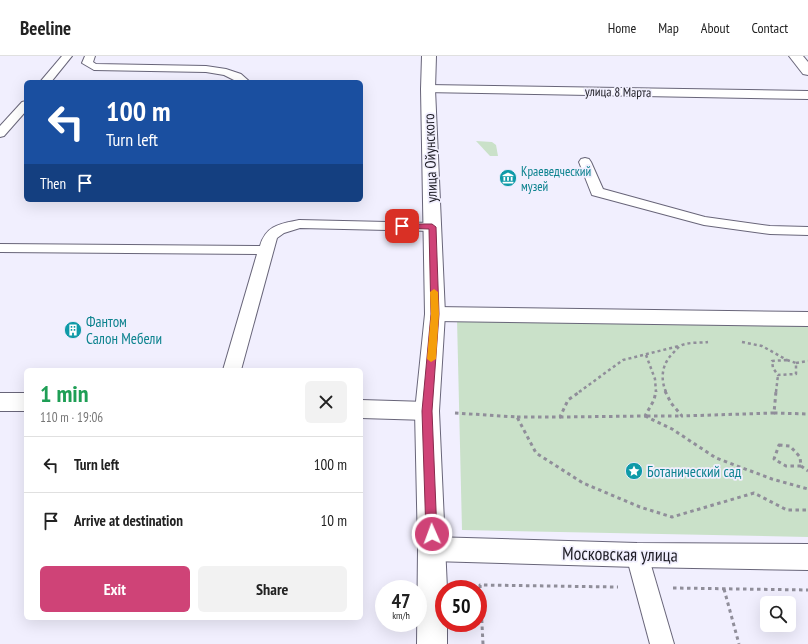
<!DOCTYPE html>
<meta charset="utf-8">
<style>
body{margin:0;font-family:"PT Sans Narrow",sans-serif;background:#f2f2f2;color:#222;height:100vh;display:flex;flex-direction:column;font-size:15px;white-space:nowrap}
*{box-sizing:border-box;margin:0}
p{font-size:13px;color:#767676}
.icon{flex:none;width:22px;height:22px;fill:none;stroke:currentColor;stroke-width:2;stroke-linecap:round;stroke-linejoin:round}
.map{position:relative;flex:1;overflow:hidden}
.panel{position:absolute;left:24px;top:312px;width:339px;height:252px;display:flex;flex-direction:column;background:#fff;border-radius:6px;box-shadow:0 4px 16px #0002}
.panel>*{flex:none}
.guide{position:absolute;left:24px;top:24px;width:339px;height:122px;border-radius:6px;box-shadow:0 4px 16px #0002;background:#1a4fa0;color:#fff;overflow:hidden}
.tools{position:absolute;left:760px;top:540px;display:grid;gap:8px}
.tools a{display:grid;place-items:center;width:36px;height:36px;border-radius:6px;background:#fff;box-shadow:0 4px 16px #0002;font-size:20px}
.speed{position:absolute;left:375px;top:524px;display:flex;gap:8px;font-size:20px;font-weight:700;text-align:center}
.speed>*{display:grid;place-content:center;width:52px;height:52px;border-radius:50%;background:#fff;box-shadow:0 4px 16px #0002;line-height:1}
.speed small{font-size:10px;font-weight:400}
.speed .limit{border:6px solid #d22;background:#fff;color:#111}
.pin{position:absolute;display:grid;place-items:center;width:34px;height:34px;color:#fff;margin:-17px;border-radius:8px;box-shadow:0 2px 6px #0006}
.me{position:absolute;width:44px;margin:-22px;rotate:358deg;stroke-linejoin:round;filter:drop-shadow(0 0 3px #0008)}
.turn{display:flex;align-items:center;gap:14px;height:84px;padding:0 16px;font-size:18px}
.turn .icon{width:52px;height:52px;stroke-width:2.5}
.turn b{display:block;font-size:28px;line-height:34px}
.then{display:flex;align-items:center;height:38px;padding:0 16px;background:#0003;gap:8px;font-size:15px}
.round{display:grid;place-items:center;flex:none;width:42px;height:42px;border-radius:6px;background:#f2f2f2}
.overview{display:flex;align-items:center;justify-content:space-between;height:68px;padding:0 16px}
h1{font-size:24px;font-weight:700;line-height:30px;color:#1e9e55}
.cta{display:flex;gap:8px;margin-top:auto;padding:8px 16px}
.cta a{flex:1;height:46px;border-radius:6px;background:#cf4377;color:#fff;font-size:16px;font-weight:700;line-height:46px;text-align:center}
.cta a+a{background:#f2f2f2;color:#222}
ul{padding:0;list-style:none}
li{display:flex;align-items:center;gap:12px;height:56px;padding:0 16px;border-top:1px solid #e0e0e0}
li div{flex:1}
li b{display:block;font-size:15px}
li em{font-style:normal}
header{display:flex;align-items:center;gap:24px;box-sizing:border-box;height:56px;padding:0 20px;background:#fff;border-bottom:1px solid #e0e0e0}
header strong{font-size:19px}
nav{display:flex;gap:22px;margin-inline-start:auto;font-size:14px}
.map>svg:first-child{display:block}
.green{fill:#cae1c9}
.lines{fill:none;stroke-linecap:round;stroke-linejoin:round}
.service-casing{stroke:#686579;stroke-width:2}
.minor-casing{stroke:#686579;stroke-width:2}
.secondary-casing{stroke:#686579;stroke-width:2}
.path-far1{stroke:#908e9a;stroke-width:2.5;stroke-dasharray:3 3;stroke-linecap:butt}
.path{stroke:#908e9a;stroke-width:3;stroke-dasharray:3.5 3.5;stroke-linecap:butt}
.service{fill:#fff;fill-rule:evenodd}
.minor{fill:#fff;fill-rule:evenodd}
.secondary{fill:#fff;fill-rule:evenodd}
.route{fill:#cf4377;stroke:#872c4d}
.slow{fill:#f59e0b}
.labels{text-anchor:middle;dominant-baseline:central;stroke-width:3.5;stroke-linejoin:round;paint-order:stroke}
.far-street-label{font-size:13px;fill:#1e1d25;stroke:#f1effe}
.far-culture-label{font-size:13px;fill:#0d838f;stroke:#f1effe;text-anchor:start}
.street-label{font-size:15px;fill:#1e1d25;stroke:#f1effe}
.culture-label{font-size:15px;fill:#0d838f;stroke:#f1effe;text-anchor:start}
.near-street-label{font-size:18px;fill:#1e1d25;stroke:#f1effe}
</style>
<header>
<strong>Beeline</strong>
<nav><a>Home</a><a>Map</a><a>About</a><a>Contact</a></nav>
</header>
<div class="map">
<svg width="808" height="588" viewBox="0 0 808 588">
<rect width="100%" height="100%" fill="#f1effe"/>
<g class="green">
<path d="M476,85L492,86L496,89L498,100H490Z"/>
<path d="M457,263L808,269V481L462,474Z"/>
</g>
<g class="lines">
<defs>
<g id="service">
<path d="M62,0H72L51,26H40Z"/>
<path d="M85,0H95L93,6L96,8L206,10L226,13L241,18L250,26H238L224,19L206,16L94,14L82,7Z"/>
<path d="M26,45V55L4,80L0,81V70L22,46Z"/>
<path d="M585,102L589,103L591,106L603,133L705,161L770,170L808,171V179L770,178L704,169L592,139L579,106L581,103Z"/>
<path d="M299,164L432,167L437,168L439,171L437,174L432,175L300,172L284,177L277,182L241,314H223L257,198L0,196V188L260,190C266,169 280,168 299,164Z"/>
<path d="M637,489L645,492L648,499L674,588H650L626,499L629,492Z"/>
</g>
<g id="minor">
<path d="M789,0H803L808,6V19L803,18Z"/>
<path d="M428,29L808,35V43L423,36L421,33L423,30Z"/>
<path d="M435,251L808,256V270L435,265L428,263L425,258L428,253Z"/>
<rect x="0" y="337" width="26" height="18"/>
<path d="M361,344L427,346L435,349L439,355L435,361L427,364L361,362Z"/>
<path d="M432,481L637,487L808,488V514L637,511L432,505L422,502L418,493L422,484Z"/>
</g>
<path id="secondary" d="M422,0H436L435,33L445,258L439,355L447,533H444V567H447V588H417L418,493L415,355L425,258L421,33Z"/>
</defs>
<use href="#service" class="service-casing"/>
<use href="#minor" class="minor-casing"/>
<use href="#secondary" class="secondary-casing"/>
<g class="path-far1">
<path d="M742,286L762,290L787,304"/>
<path d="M646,299L655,323L656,336"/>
<path d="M787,304L796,307V318L778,319L773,312L772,305Z"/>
<path d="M796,307L808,305"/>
<path d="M579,336L623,304L679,290"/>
<path d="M666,336C660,322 662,308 673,297C676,294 678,291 682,289C690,286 700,287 708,286"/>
<path d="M776,336L778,319"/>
</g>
<g class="path">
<path d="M665,335L671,347L682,360L774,357L776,335"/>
<path d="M455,357L517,361L536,397L583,427L640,451L672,461L754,437L787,454H808"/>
<path d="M774,357L808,358"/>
<path d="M645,360L672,373L716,402L772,423L808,433"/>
<path d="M647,360H682"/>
<path d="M517,361H560L568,344L581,335"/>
<path d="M560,361L645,360L654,344L656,335"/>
<path d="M779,389L790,390L800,401L801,410H786L774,403Z"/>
<path d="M801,410L808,415"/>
<path d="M673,532L808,534"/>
<path d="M724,533L739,588"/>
<path d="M483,588L480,529L618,531"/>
</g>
<use href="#service" class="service"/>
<use href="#minor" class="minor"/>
<use href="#secondary" class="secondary"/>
</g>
<path class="route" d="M400,168H432L436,171L439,258L432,355L437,478L436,481L432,483L427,481L426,478L422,355L431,258L429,173L402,172H400Z"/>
<path class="slow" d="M434,233L438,236L439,258L436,303L431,306L427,303L431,258L430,236Z"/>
<defs>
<symbol id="museum-disc" viewBox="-11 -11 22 22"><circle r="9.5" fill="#0f9aa8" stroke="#f1effe"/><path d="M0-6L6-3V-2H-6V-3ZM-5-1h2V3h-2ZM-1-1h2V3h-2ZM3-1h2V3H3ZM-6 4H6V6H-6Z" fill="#fff"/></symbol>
<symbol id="building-disc" viewBox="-11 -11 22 22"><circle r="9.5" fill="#0f9aa8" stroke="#f1effe"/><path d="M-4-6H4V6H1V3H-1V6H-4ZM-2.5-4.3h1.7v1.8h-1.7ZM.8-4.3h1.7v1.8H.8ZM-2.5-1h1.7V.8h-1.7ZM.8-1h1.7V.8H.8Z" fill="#fff"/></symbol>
<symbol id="sight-disc" viewBox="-11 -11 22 22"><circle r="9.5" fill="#0f9aa8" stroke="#f1effe"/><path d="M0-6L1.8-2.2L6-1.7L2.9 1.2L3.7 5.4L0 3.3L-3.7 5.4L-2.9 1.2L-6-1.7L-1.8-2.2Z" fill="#fff"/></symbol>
</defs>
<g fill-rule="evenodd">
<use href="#museum-disc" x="498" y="112" width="20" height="20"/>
<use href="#building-disc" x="63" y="264" width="20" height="20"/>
<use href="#sight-disc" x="624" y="405" width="20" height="20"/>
</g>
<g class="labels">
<g class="far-street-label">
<text transform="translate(618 36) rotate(1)">улица 8 Марта</text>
</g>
<g class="far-culture-label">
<text x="521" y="115">Краеведческий<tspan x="521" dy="15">музей</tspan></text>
</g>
<g class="street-label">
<text transform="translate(430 102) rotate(-92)">улица Ойунского</text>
</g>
<g class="culture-label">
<text x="86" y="265">Фантом<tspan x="86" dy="17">Салон Мебели</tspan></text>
<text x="647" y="415">Ботанический сад</text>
</g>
<g class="near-street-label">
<text transform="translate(620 498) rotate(1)">Московская улица</text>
</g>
</g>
</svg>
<div class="tools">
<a><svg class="icon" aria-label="search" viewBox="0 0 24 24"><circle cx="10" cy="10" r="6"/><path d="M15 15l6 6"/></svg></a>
</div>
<div class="speed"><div>47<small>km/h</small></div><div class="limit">50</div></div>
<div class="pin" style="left:402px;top:170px;background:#d93025"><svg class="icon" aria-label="arrive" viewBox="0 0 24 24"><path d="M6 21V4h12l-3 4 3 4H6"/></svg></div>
<svg class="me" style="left:432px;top:478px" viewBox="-20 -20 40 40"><circle r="17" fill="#cf4377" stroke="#fff" stroke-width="3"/><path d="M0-11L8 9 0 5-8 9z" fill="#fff"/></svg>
<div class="guide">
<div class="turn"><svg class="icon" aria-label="left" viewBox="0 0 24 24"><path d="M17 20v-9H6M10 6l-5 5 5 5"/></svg><div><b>100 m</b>Turn left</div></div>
<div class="then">Then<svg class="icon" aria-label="arrive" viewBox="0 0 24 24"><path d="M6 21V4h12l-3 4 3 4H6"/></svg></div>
</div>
<section class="panel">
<div class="overview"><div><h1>1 min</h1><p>110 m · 19:06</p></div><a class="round"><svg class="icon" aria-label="close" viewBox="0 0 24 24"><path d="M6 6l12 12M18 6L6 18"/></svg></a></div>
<ul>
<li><svg class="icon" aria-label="left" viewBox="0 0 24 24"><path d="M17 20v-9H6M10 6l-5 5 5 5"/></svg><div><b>Turn left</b></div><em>100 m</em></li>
<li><svg class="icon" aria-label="arrive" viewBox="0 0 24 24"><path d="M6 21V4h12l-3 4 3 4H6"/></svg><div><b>Arrive at destination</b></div><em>10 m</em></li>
</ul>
<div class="cta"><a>Exit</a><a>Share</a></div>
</section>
</div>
